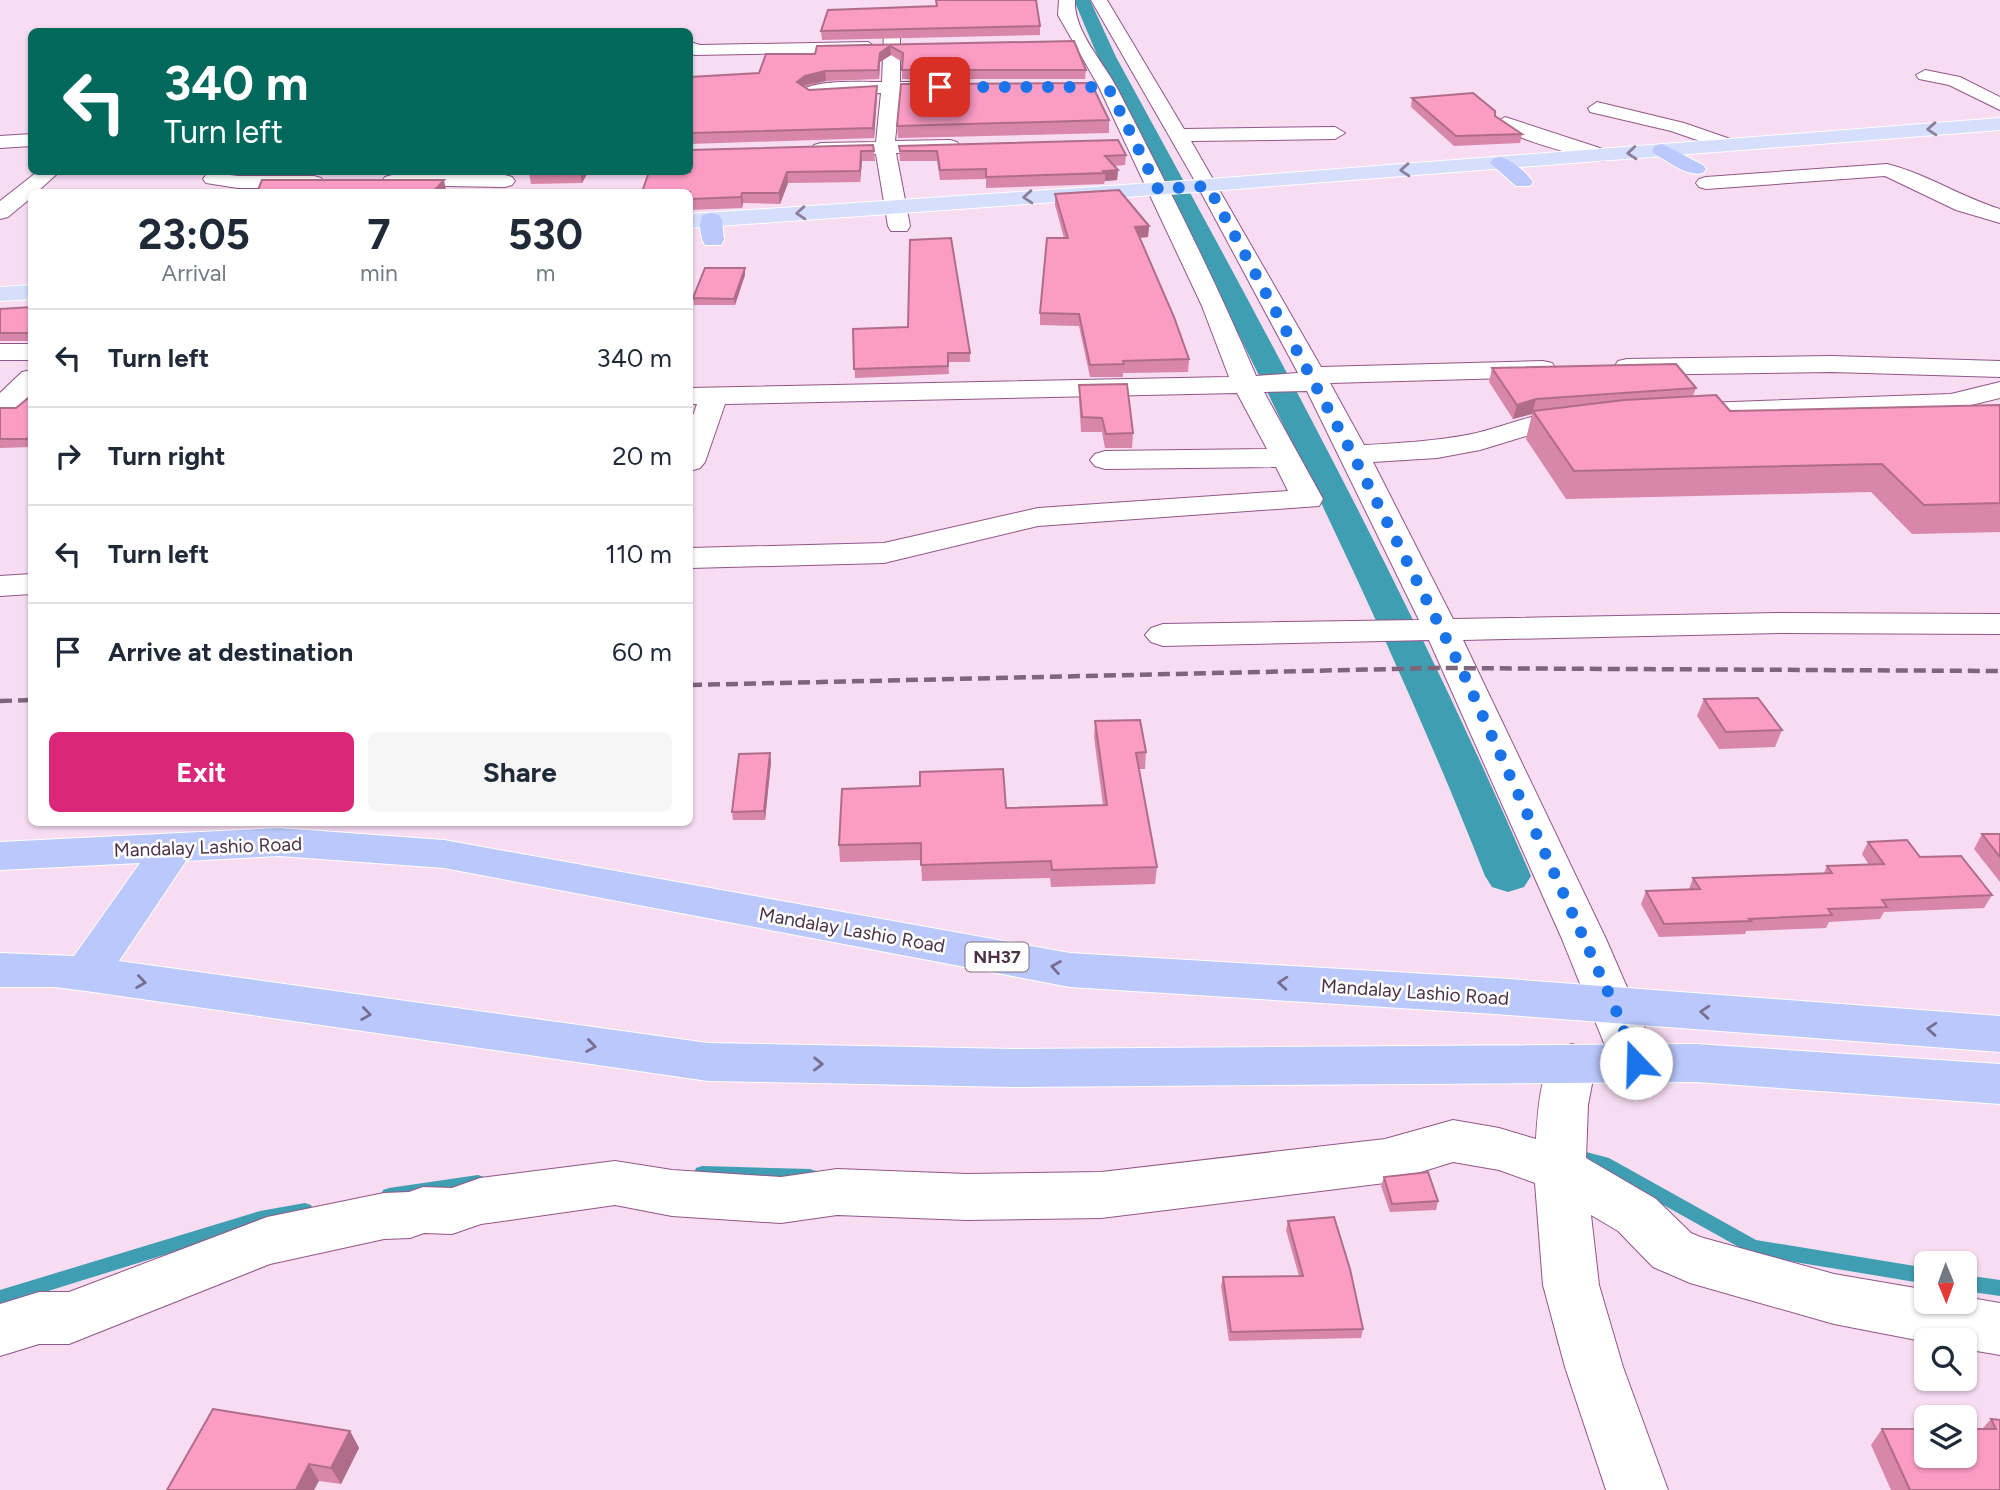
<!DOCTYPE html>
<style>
body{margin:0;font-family:Figtree,sans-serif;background:#f6f6f7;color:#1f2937;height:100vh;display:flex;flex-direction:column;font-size:26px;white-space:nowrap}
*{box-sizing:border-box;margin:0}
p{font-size:23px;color:#747a83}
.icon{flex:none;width:38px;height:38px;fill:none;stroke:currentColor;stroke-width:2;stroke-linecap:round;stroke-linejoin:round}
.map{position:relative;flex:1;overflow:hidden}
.panel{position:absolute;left:28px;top:189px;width:665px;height:637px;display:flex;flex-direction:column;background:#fff;border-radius:10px;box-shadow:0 2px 5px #0004}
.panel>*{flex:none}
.top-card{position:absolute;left:28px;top:28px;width:665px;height:147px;border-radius:10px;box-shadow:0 2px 5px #0004;background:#00695c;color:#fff;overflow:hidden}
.needle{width:46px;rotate:179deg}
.buttons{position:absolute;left:1914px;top:1251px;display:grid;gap:14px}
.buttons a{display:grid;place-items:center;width:63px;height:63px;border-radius:10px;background:#fff;box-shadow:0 2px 5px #0004;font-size:35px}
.pin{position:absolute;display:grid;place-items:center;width:60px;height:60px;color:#fff;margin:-30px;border-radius:14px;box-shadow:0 4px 10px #0006}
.me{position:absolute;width:77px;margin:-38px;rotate:339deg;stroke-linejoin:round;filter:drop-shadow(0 0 5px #0008)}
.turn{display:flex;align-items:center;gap:24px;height:147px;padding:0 21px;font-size:32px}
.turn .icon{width:91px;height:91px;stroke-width:2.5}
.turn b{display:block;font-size:49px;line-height:60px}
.eta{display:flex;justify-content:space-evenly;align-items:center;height:119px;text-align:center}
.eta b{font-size:42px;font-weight:700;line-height:49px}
.primary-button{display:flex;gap:14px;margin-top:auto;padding:14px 21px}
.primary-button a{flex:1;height:80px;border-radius:10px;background:#db2777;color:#fff;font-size:28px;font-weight:700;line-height:80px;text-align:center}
.primary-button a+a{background:#f6f6f7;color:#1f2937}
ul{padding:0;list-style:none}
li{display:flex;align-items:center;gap:21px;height:98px;padding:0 21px;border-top:2px solid #e0e1e3}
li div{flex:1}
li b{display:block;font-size:26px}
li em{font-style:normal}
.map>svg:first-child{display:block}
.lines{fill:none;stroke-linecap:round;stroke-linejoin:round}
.stream{fill:#3f9eb1;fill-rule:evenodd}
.canal{fill:#3f9eb1;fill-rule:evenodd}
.minor-casing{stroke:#925688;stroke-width:2}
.major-casing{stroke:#fff;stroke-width:2}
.highway-casing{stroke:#fff;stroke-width:2}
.minor{fill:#fff;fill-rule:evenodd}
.major{fill:#d6defd;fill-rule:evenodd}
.highway{fill:#bac8fc;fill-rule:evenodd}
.rail{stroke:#7f647a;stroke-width:4.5;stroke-dasharray:12 6;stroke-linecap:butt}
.wall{fill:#d886a9}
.shaded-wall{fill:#b06d8a}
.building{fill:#fb9cc5;stroke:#b06d8a;stroke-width:2}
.oneway{stroke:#8b7f99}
.oneway2{stroke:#796e90}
.route{stroke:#1a73e8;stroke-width:12;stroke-dasharray:0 21.6}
.labels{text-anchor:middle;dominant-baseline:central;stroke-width:5;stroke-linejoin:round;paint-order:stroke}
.shield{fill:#fff;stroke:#82707f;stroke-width:2}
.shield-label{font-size:18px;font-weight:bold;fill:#4d3248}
.street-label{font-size:19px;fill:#4d3248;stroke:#fff}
</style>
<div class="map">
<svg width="2000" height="1490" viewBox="0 0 2000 1490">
<rect width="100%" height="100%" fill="#f7dcf2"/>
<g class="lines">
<g class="stream">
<path d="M1575,1149L1609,1158L1756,1240L1927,1268V1284L1753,1255L1599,1169L1569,1161L1567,1156L1569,1151Z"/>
<path d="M702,1166L810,1169L816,1171L818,1176L816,1181L810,1183L702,1180L696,1178L694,1173L696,1168Z"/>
<path d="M478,1175L484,1177L486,1182L484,1187L478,1189L389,1202L383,1200L381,1195L383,1190L389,1188Z"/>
<path d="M305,1203L311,1205L313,1210L311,1215L305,1217L260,1225L0,1306V1290L260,1211Z"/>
<path d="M1965,1275L2000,1280V1296L1965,1291Z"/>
</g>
<path class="canal" d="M1074,0H1090L1116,57C1263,326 1410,594 1531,876L1524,887L1508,892L1492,887L1485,876C1374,594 1235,326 1098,57Z"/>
<defs>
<g id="minor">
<path d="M1059,0H1075C1073,31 1104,62 1118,90C1167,184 1215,279 1256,376L1298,373L1195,181L1091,0H1107L1184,129L1335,127L1345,133L1335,139L1191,141L1321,367L1543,361L1552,363L1556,369L1552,375L1543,377L1330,383L1364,445C1400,443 1436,441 1472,434C1510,426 1551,404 1590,414L1594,420L1590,426L1536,433L1480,450L1437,458L1373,462L1453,619L1779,613L2000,614V634L1779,633L1463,640L1606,939L1660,1063L1653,1077L1636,1082L1619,1077L1612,1063L1562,939L1429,640L1163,646L1151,642L1145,635L1151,628L1163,624L1419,620L1307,391L1264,392L1323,499L1319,506L1038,526L884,563L690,568V548L884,543L1038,508L1288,491L1276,467L1105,469L1095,466L1090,460L1095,454L1105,451L1267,449L1237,393L725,404L705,462L700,468L690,471V424L697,404H690V388L1229,377L1202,306L1099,87L1058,15Z"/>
<path d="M892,27L900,32V82H952L961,87L952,92L900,93L895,141L950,140L957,142L960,146L957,150L950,152L896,153L910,226L907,231H891L888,226L876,154L821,155L814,153L811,149L814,145L821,143L876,142L881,93L809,97L800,92C811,79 864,82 882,82L884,32Z"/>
<path d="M690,42L700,45L868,42L876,47L868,52L695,55L690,54Z"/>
<path d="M1925,70L1960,77L2000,97V110L1949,85L1919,79L1916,75Z"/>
<path d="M1597,102L1684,123L1736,141L1739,145L1736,149L1729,151L1671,131L1590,112L1588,108Z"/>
<path d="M1505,117L1609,151L1612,155L1609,159L1602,161C1581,156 1507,138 1495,123Z"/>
<path d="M32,134V146L0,148V136Z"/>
<path d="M1887,164C1927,174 1961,197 2000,209V223L1956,210L1885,176L1706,189L1699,187L1696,183L1699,179L1706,177Z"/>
<path d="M37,172H59L37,192H32V197L8,217L0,219V201Z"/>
<path d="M213,173L238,176H314L321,178L324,182L321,186L314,188H238L206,183L203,179L206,175Z"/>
<path d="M392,175H505L512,177L515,181L512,185L505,187L385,185L382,181L385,177Z"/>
<rect x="0" y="344" width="32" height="16"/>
<path d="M1832,356L2000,361V377L1832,372L1627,375L1618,373L1614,367L1618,361L1627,359Z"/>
<path d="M32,370V393L16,408L0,409V393L22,372Z"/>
<path d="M2000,382V398L1951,410L1678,420L1668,418L1664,412L1668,406L1678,404L1951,394Z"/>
<path d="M32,574V594L0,596V576Z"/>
<path d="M1572,1044L1589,1049L1596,1063L1588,1105L1586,1158L1656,1199L1691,1233L1700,1237L1834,1274L1927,1290V1302H1965V1297L2000,1303V1355L1965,1349V1340L1927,1342L1834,1324L1690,1283L1653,1267L1618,1231L1591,1215L1599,1285L1623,1367L1668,1490H1606L1565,1367L1543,1285L1535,1183L1499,1170L1453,1162L1385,1183L1101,1218L967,1220L837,1215L781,1223L672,1216L615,1205L481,1224L452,1234L424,1233L410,1238L384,1239L270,1264L69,1344H39L0,1356V1304L39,1292H69L267,1217L384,1193L409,1192L423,1187L452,1188L480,1178L615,1161L672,1170L781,1177L837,1169L967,1174L1101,1172L1385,1139L1453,1120L1499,1128L1536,1139C1538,1109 1540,1077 1555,1049Z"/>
</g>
<g id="major">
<path d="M2000,118V130L1197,192L690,228V214L1197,180Z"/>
<path d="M32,285V299L0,301V287Z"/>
</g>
<g id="highway">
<path d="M1662,144L1703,165L1706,169L1703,173C1687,177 1669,162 1655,154L1652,150L1655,146Z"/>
<path d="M1500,157C1512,160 1526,172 1533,182L1530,186H1516L1490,163L1493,159Z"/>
<path d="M711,213L719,215L722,220L724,240L721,245H705C700,237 698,223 703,215Z"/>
<path d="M279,828L444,840L1070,953L1495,978L2000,1016V1052L1495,1014L1070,987L444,868L279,856L186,861L119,961L708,1043L1013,1049L1696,1044L2000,1064V1104L1696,1082L1013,1087L708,1081L86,991L54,987H0V953L74,956L140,863L0,870V842Z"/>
</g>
</defs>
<use href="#minor" class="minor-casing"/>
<use href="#major" class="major-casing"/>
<use href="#highway" class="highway-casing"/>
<use href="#minor" class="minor"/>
<use href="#major" class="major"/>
<use href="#highway" class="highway"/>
<g class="rail">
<path d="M690,685L1436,668L2000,671"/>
<path d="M0,701L32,700"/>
</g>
</g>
<g class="wall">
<path d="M936,0L1040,26V35L822,40L821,31L936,6Z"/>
<path d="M1074,41L1086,70L1085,79H902V62L891,55L880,62L879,79L826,81L804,87L809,90L877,86V96L874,138L690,144V77L759,73L815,54L817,46Z"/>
<path d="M1412,98L1495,116L1522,134L1520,143L1454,146L1411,107Z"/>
<path d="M1109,120V133L898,138L897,126Z"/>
<path d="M899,146L1126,155L1125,165L1114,166L1118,170L1117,180L1105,181L1104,184L986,188V179L940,180L937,161H900Z"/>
<path d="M690,150L874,151L875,161H862L860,182L788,183L780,204L743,203L742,208L690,210Z"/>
<path d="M272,172H462V173H273Z"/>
<path d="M530,172H588L582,183L531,184L529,173Z"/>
<path d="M1055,194L1149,226L1148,237L1140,238L1189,359L1188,372L1123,373V377H1090L1079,326L1040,325V313L1064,238L1055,205Z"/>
<path d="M745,275L735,305H694L693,298Z"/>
<path d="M32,307V343L31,341H0V309Z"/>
<path d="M853,329L970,353V362H948L949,374L855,378Z"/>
<path d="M1492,368L1696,388L1693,396L1730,411L2000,405V532L1912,534L1871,492L1566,499L1526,439L1532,414L1513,419L1489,382Z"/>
<path d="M1079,385L1133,433L1132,448H1105L1102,432H1081L1079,399Z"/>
<path d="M32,395V447L0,448V408H16Z"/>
<path d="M1704,699L1782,730L1775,747L1719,749L1697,716Z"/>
<path d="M1095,721L1146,752L1145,769H1139L1157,867L1155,884L1051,887L1050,878L922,881L921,860L840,862L839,845L920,786L1006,808L1103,805L1094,737Z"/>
<path d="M770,753L771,762L765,820H733L732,812Z"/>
<path d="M1982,834H2000V882L1974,849Z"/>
<path d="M1868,842L1920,857L1992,895L1984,908L1884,912L1880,919L1829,922L1826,928L1746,931L1745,934L1659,937L1641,904L1646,891L1689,889L1693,878L1824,873L1827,866L1869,865L1862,854Z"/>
<path d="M1384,1177L1438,1201L1436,1210L1390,1212L1381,1186Z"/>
<path d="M1288,1221L1363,1329L1361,1338L1229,1341L1221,1286L1223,1277L1299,1276L1286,1230Z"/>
<path d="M1991,1419L2000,1420V1490H1891L1871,1445L1882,1429H1982Z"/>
<path d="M350,1431L359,1448L341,1484L319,1481L167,1490Z"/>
</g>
<g class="shaded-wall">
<path d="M890,46L891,55L880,62L879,79L878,70L880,53Z"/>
<path d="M825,71L826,81L805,85L797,91V82L805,76Z"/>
<path d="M877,86V96L874,138L873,128Z"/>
<path d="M861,151L862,161L860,182V171Z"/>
<path d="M1118,170L1117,180L1105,181V173L1103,171Z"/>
<path d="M580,172H588L582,183Z"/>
<path d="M787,172L788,183L780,204L779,193Z"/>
<path d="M444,180L446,190L444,192H433Z"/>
<path d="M742,193L743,203L742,208L741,197Z"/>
<path d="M1149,226L1148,237L1135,238V227Z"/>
<path d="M745,268V275L735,305L734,299Z"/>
<path d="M1536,399L1532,414L1513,419L1517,405Z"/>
<path d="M32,434V447L31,448L27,439Z"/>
<path d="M770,753L771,762L765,820L764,811Z"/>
<path d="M350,1431L359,1448L341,1484L331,1468Z"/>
<path d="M309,1464L319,1481L314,1490H296Z"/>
</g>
<g class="building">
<path d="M936,0H1036L1040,26L821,31L828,10L937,6Z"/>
<path d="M1074,41L1086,70H902L903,53L890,46L880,53L878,70L825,71L805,76L797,82L809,90L877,86L873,128L690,133V77L759,73L766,54H815L817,46Z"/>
<path d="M1091,83L1109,120L897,126L901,84Z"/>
<path d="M1473,93L1495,111V116L1522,134L1456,136L1412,98Z"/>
<path d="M1118,140L1126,155L1105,156L1118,170L1103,171L1105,173L986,177V169L940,170L937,151H900L899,146Z"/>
<path d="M873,145L874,151H861L860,171L787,172L779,193H742L741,197L690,199V192H642L649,172H690V150Z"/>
<path d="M262,180H444L433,192H257Z"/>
<path d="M1119,190L1149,226L1135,227L1174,317L1189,359L1123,361L1124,364L1090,365L1079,314L1040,313L1047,238H1068L1055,194Z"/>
<path d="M951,238L970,353H948V366L854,369L853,329L908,327L910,240Z"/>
<path d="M705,268H745L734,299L693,298Z"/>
<path d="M32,307V342L28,333H0V309Z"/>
<path d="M1676,364L1696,388L1536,399L1517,405L1492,368Z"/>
<path d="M1127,384L1133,433L1106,434L1102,418L1082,417L1079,385Z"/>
<path d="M32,395V434L27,439H0V408H16Z"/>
<path d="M1716,395L1730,411L2000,405V503L1924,505L1882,464L1574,471L1533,411L1624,400Z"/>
<path d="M1758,698L1782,730L1726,732L1704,699Z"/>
<path d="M1140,720L1146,752L1136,753L1157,867L1052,870L1051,861L921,865V843L839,845L842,789L920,786V772L1003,769L1006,808L1107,805L1095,721Z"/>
<path d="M770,753L764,811L732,812L739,754Z"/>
<path d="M1982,834H2000V857Z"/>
<path d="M1907,840L1920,857L1961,856L1992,895L1882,900L1887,907L1828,909L1832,915L1749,919L1751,921L1664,924L1646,891L1700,889L1693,878L1832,873L1827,866L1884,864L1868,842Z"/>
<path d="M1428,1172L1438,1201L1392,1204L1384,1177Z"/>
<path d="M1334,1217L1350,1269L1363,1329L1231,1332L1223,1277L1303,1276L1288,1221Z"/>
<path d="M213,1409L350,1431L331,1468L309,1464L296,1490H167Z"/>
<path d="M1991,1419L2000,1420V1490H1910L1882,1429H1927V1456H1965V1429H1996Z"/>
</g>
<defs><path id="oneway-chevron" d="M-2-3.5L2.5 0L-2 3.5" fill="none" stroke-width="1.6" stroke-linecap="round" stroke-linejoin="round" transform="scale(1.75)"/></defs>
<g class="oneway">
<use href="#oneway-chevron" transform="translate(1932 129) rotate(176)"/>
<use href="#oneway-chevron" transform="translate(1632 153) rotate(175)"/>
<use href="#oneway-chevron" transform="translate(1405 170) rotate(176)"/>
<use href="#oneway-chevron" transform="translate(1028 197) rotate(176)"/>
<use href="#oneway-chevron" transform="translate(801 213) rotate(176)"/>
</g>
<g class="oneway2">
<use href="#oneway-chevron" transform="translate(1056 967) rotate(-170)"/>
<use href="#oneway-chevron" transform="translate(141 982) rotate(8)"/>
<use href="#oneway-chevron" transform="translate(1283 983) rotate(-176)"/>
<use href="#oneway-chevron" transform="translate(1705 1012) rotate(-176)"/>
<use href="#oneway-chevron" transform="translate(366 1014) rotate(8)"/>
<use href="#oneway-chevron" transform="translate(1932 1029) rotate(-176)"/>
<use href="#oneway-chevron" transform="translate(591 1046) rotate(8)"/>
<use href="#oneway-chevron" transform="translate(818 1064) rotate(1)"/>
</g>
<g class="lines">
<path class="route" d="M940,87H1108L1158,189L1208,186L1353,455L1461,668L1614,1005L1636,1063"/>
</g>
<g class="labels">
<rect class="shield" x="965.5" y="942.5" width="63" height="29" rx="5"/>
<g class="shield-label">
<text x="997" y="957">NH37</text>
</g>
<g class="street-label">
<text transform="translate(208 847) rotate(-2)">Mandalay Lashio Road</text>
<text transform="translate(852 930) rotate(10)">Mandalay Lashio Road</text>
<text transform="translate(1415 992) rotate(4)">Mandalay Lashio Road</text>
</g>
</g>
</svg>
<div class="buttons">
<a><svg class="needle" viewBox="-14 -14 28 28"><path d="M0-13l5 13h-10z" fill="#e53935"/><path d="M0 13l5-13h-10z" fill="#747a83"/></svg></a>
<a><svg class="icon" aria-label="search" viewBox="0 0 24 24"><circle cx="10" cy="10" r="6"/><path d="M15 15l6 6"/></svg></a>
<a><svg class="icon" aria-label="layers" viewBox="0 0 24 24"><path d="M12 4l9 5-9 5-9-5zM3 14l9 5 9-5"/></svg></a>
</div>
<div class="pin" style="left:940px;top:87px;background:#d93025"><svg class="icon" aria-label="arrive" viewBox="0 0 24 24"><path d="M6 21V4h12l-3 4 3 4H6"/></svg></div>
<svg class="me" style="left:1636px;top:1063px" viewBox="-20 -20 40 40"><circle r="19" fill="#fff"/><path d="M0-13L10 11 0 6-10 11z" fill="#1a73e8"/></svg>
<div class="top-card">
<div class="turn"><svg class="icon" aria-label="left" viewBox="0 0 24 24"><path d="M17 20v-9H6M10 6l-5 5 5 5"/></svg><div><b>340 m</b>Turn left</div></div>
</div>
<section class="panel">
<div class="eta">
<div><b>23:05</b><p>Arrival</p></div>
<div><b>7</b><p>min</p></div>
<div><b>530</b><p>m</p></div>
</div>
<ul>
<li><svg class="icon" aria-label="left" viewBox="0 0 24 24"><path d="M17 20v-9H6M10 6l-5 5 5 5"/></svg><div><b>Turn left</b></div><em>340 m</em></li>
<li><svg class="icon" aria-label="right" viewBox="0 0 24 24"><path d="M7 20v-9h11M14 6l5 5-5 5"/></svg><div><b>Turn right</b></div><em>20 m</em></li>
<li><svg class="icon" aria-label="left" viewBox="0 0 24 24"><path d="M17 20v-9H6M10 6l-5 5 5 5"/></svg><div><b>Turn left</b></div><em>110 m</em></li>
<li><svg class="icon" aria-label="arrive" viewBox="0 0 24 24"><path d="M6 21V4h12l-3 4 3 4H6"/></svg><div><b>Arrive at destination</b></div><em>60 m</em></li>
</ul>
<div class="primary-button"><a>Exit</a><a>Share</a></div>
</section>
</div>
